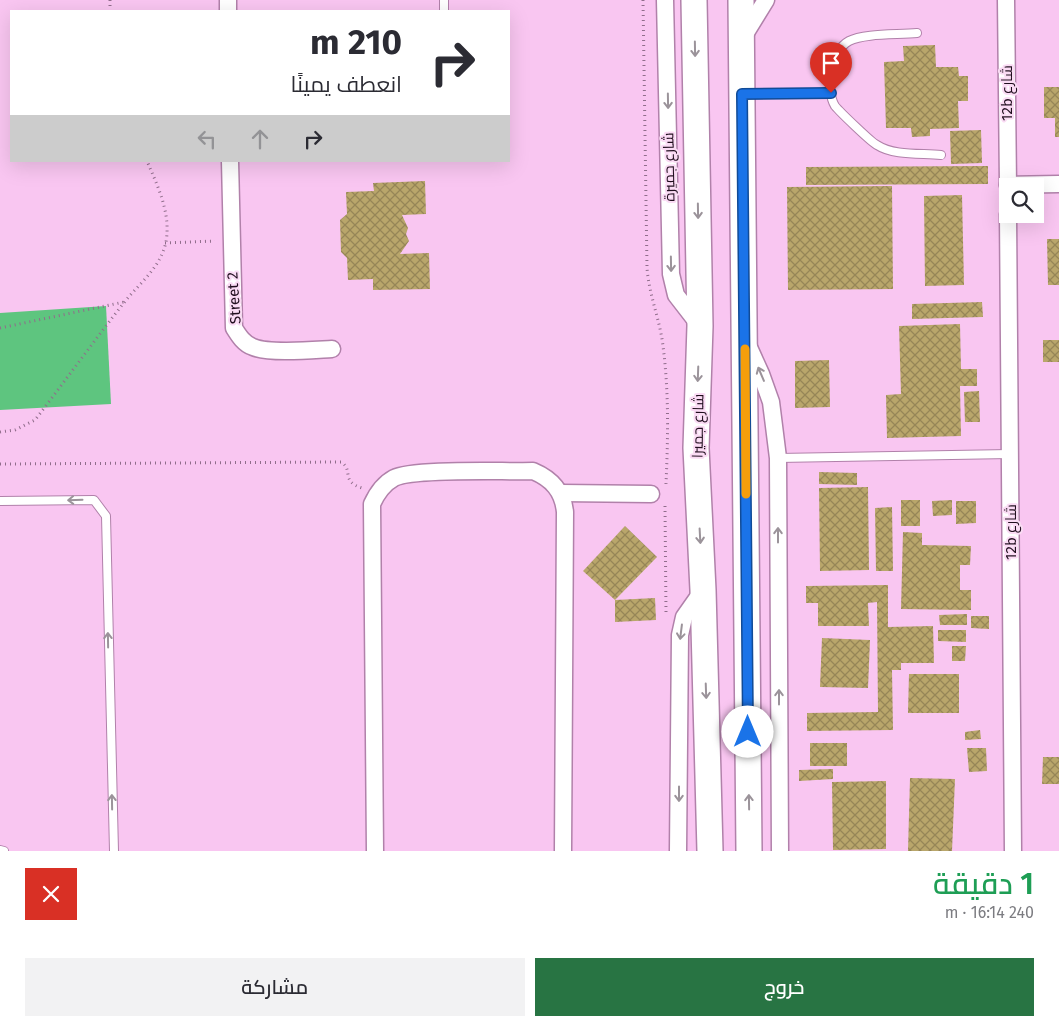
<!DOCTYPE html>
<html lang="ar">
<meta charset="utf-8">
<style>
body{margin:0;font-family:"Fira Sans",Cairo,sans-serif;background:#f2f2f3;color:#2b2b33;direction:rtl;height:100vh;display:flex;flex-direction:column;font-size:19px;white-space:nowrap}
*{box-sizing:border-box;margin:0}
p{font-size:16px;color:#7c7c81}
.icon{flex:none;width:28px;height:28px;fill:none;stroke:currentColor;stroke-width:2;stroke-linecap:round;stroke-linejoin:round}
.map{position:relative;height:851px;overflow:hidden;direction:ltr}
.details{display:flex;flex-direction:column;background:#fff;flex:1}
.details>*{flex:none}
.top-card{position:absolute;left:10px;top:10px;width:500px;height:152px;border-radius:0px;box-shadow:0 5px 20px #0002;direction:rtl;background:#fff;color:#2b2b33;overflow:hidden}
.tools{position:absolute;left:999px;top:178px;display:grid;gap:10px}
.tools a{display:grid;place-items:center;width:45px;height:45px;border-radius:0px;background:#fff;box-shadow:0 5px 20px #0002;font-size:25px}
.pin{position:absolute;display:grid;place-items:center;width:42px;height:42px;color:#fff;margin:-51px -21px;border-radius:50% 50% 50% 0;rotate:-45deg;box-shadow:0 0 5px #0007}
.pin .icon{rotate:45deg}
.me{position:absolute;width:55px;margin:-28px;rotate:0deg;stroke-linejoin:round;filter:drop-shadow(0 0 4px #0008)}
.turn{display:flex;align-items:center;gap:18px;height:105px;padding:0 25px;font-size:22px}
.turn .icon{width:65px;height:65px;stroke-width:2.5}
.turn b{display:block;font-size:35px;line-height:42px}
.lanes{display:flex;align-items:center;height:48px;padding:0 25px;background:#0003;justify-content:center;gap:25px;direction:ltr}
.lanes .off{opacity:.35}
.round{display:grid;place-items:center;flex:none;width:52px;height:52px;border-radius:0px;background:#f2f2f3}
.overview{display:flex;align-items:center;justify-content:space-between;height:85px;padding:0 25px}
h1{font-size:30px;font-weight:600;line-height:38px;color:#1e9e55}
.button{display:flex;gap:10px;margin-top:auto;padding:10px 25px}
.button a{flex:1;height:58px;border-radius:0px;background:#287443;color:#fff;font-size:20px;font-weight:600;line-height:58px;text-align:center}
.button a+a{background:#f2f2f3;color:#2b2b33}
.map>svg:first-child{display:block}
.park{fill:#5ec57f}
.building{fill:url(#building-cross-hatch)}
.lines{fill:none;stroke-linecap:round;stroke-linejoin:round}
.service-casing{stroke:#b181aa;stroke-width:10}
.minor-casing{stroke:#b181aa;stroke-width:19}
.primary-casing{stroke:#b181aa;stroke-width:28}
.path{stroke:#906d8b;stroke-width:3;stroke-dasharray:1 4;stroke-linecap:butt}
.service{stroke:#fff;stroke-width:8}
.minor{stroke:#fff;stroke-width:16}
.primary{stroke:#fff;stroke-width:25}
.oneway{stroke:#9b939a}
.route-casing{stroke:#114b97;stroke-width:12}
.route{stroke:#1a73e8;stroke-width:9}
.slow{stroke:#f59e0b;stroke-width:9}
.labels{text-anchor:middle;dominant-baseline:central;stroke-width:4;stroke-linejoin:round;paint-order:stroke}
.street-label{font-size:15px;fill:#200e1e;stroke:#fadbf4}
</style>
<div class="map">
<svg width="1059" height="851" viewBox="0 0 1059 851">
<defs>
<pattern id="building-cross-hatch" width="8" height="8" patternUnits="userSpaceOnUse" patternTransform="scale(1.25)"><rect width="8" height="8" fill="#b9a66b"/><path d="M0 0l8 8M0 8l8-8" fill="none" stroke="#968657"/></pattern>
</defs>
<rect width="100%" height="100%" fill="#f9c6f1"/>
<path class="park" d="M106,306L111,404L0,410V313Z"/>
<g class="building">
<path d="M935,45L936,67H958L959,76H968V101H958L959,128L930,129V136L912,137L911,128H886L884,62L904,61L903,46Z"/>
<path d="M1044,87H1059V137H1055V118H1044Z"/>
<path d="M981,130L982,163L951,164L950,131Z"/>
<path d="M988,166V184L806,185V167Z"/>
<path d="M425,181L426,214L402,215L408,228L406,234L409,241L400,254L429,253L430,289L373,290V279L348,280L347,258L341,252L340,220L347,214L346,192L374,191L373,183Z"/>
<path d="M892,186L893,289L788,290L787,187Z"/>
<path d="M962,195L964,285L925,286L924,196Z"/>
<path d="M1047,239H1059V285H1048Z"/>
<path d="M982,302L983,317L912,319V304Z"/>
<path d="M960,324L961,369H977V386H960L961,436L887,438L886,395L901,394L899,326Z"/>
<rect x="1043" y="340" width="16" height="22"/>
<path d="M829,360L830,407L795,408V361Z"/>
<path d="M979,391L980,422H965L964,392Z"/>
<path d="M819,472L857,473V485L819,484Z"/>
<path d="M868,487L869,570L820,571L819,488Z"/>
<rect x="901" y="500" width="19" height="26"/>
<path d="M952,500V515L933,516L932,501Z"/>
<path d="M956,501H976V523L956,524Z"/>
<path d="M892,507L893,571H876L875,508Z"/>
<path d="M625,526L657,557L615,600L583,571Z"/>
<path d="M903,532L922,533V545L971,546L970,565H960V590H971V610L901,609Z"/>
<path d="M888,585V627L933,626L934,663H901V670H892L893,730L807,731V713L878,712L877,602L868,603L869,626H818V603H806V586Z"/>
<path d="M655,598L656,620L615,622V600Z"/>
<path d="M967,614V625H940L939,615Z"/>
<path d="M971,616H989V629L971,628Z"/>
<path d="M938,630H966V642L938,641Z"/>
<path d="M822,638L870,640L868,688L820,687Z"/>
<path d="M952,646H966L965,661H952Z"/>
<path d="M909,674H959V713H908Z"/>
<path d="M980,730L981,739L965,740V732Z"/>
<rect x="810" y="743" width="37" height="23"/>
<path d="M967,748H986L987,771L969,772Z"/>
<path d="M1043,757H1059V784H1042Z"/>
<path d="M833,769V779L799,781V770Z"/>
<path d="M910,778L955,779L952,851H908Z"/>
<path d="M886,781V849L833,850L832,782Z"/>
</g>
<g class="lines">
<defs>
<g id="service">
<path d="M444,11V0"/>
<path d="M917,33C898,35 864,33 849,41C831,51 825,90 835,106C839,111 872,143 877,145C894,156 921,153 941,155"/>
<path d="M745,94L831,93"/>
<path d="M778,458L1010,454"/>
<path d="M0,501L94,500L106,516L114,851"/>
<path d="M0,850L4,851"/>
</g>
<g id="minor">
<path d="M228,0V11"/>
<path d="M665,0L671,274L676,295L700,326"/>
<path d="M1006,0L1008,186"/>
<path d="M742,39L766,0"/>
<path d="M230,161L234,328C239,336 244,344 253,347C269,354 313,350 332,349"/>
<path d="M1008,185L1059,184"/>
<path d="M1008,214L1013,851"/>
<path d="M747,343L761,374L771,402L778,458L780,851"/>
<path d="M561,493L651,494"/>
<path d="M375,851L372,504C377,493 383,484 394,478C413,468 506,472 533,471C552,479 563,491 565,512L563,851"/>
<path d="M678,851L680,635L684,617L703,590"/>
</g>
<g id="primary">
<path d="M694,0L700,326L696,448L703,590L710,851"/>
<path d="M741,0L749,851"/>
</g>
</defs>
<use href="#service" class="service-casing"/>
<use href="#minor" class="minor-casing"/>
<use href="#primary" class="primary-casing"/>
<g class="path">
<path d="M110,0V11"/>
<path d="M643,0L647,268C649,295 660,320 663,346C669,392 668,439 666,484"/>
<path d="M165,243L215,241"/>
<path d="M0,328L124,302"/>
<path d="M0,432L15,430L35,420C65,381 93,342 123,304C139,283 160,269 166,242C171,213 158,187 147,161"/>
<path d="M0,464L341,462C354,470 340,481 362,488"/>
<path d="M665,506L666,612"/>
</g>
<use href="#service" class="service"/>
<use href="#minor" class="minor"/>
<use href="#primary" class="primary"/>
</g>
<defs><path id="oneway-shaft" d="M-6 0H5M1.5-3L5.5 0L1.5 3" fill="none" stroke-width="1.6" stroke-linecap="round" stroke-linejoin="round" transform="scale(1.25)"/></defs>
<g class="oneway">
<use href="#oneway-shaft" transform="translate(695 49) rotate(89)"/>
<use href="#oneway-shaft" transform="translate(668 101) rotate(89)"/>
<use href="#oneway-shaft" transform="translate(698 211) rotate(89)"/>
<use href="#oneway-shaft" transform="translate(671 264) rotate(89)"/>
<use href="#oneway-shaft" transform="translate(698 374) rotate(92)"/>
<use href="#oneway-shaft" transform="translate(761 374) rotate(-113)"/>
<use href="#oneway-shaft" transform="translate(75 500) rotate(178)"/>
<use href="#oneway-shaft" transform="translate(778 535) rotate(-90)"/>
<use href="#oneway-shaft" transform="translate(700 536) rotate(87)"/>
<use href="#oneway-shaft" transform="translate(681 632) rotate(97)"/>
<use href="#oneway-shaft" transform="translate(108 640) rotate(-91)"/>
<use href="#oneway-shaft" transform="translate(706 691) rotate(88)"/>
<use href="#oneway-shaft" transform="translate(779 697) rotate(-90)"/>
<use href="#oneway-shaft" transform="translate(679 794) rotate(90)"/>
<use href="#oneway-shaft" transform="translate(112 802) rotate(-91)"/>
<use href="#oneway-shaft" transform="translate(749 802) rotate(-91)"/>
</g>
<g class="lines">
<defs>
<path id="route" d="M748,732L742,94L831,93"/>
</defs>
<use href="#route" class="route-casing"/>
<use href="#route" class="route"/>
<path class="slow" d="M745,349L746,494"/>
</g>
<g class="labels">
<g class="street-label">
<text transform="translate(1007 93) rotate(-90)">12b شارع</text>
<text transform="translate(669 167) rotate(-91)">شارع جميرة</text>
<text transform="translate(234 298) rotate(-94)">Street 2</text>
<text transform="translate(698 426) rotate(-89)">شارع جميرا</text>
<text transform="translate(1011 532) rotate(-90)">12b شارع</text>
</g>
</g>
</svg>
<div class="tools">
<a><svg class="icon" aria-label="search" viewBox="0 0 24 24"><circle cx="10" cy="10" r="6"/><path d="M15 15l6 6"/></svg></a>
</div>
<div class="pin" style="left:831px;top:93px;background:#d93025"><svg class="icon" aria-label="arrive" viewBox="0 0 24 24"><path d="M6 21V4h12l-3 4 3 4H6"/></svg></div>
<svg class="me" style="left:748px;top:732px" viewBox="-20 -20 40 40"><circle r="19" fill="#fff"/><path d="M0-13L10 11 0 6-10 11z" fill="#1a73e8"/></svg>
<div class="top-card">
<div class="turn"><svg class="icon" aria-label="right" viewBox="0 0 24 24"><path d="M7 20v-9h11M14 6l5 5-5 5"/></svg><div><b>210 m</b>انعطف يمينًا</div></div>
<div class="lanes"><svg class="icon off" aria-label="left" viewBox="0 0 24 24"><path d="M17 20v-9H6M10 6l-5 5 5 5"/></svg><svg class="icon off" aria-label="ahead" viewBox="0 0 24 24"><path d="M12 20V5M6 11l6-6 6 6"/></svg><svg class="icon" aria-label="right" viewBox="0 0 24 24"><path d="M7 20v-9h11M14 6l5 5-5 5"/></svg></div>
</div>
</div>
<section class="details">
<div class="overview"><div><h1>1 دقيقة</h1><p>240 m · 16:14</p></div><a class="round" style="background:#d93025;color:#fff"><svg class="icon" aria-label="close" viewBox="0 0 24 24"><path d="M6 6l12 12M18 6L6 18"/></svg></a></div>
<div class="button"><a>خروج</a><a>مشاركة</a></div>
</section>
